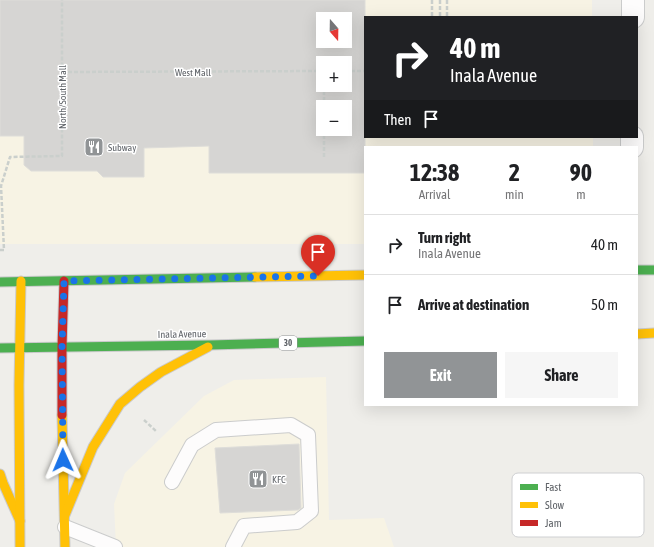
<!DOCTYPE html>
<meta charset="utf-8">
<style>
body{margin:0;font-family:"Asap Condensed",sans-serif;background:#f6f6f6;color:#202124;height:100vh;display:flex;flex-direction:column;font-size:15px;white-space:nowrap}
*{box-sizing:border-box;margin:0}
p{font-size:13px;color:#757577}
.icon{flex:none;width:22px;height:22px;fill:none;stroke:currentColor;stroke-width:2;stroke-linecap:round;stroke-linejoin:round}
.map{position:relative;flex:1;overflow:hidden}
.sheet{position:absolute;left:364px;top:146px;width:274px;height:260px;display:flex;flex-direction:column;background:#fff;border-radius:0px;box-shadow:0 4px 16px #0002}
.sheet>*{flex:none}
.top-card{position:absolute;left:364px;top:16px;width:274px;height:122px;border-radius:0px;box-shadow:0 4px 16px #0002;background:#202124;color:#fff;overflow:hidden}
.needle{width:26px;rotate:160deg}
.fabs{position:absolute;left:316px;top:12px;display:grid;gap:8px}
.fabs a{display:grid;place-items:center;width:36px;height:36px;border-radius:0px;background:#fff;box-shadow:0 4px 16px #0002;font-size:20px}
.pin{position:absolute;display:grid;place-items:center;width:34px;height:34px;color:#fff;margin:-41px -17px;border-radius:50% 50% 50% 0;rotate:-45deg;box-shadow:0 0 4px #0007}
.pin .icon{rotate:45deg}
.me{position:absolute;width:44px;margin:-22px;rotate:359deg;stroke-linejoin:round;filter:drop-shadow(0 0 3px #0008)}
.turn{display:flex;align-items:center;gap:14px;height:84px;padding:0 20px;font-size:18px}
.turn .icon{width:52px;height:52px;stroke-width:2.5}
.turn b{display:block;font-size:28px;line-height:34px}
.then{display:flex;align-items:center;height:38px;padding:0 20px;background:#0003;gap:8px;font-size:15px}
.eta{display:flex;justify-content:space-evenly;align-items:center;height:68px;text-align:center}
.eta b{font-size:24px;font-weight:700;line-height:28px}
.action{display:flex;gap:8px;margin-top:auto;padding:8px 20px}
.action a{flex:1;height:46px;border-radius:0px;background:#919496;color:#fff;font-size:16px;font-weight:700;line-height:46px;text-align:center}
.action a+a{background:#f6f6f6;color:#202124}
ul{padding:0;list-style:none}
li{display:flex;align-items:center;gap:12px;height:60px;padding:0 20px;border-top:1px solid #e0e0e0}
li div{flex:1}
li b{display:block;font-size:15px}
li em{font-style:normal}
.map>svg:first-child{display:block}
.commercial{fill:#f7f3e4;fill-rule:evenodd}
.building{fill:#d6d5d3;stroke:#deddd9;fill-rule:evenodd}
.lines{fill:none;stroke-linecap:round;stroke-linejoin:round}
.lane-casing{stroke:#cbcccc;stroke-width:16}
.street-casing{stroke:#cbcccc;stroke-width:24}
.fast-casing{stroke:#cacacb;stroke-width:11}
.slow-casing{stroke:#cacacb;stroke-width:11}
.jam-casing{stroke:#cacacb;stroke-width:11}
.path{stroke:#cacfcc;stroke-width:2.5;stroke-dasharray:4 2;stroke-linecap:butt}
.lane{stroke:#fdfcfc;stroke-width:14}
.street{stroke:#fdfcfc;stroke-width:22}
.fast{stroke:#4caf50;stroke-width:9}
.slow{stroke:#ffc107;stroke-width:9}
.jam{stroke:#c62828;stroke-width:9}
.route{stroke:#1a73e8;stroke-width:7;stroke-dasharray:0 12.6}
.labels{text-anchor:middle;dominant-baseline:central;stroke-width:3;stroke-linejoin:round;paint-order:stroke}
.shield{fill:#fff;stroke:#8f9295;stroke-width:1}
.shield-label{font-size:9px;font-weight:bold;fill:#5f6368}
.street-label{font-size:10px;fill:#5f6368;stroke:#fff}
.poi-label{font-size:10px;fill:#5f6368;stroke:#fff;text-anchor:start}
.key{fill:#fff;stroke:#cfd0d2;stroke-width:1}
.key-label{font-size:11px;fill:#5f6368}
</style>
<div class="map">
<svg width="654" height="547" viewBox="0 0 654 547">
<rect width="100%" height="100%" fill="#efeeea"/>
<g class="commercial">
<path d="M0,0H592V17H365V137H593V147H365V244H0ZM323,19H345V41H323ZM323,63H345V85H323ZM323,107H345V129H323Z"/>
<path d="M326,377L329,520L384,518L394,547H116L114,504L125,473L204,396L234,380Z"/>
</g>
<g class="building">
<path d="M0,0H365V173H209V146L144,148V177H103L97,171H31L24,165V136H0ZM323,19H345V41H323ZM323,63H345V85H323ZM323,107H345V129H323Z"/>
<path d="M299,444L301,508L298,510L220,513L215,448Z"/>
</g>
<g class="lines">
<defs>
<g id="lane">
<path d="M172,482L192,445L216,430L291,425L308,435L311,511L297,522L244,526L233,547"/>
<path d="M65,527L115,547"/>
</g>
<g id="street">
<path d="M633,0V17"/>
<path d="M632,147V137"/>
</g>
<g id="fast">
<path d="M637,270H654"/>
<path d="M0,282L255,277"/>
<path d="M0,348L210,345L365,341"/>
</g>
<g id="slow">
<path d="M255,277L365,275"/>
<path d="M637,334L654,333"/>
<path d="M62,415L65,547"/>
<path d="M0,474L3,483L20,521"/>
<path d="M65,515L93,447L120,404L140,387L161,372L208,347"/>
<path d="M20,547L19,385L21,281"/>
</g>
<path id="jam" d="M62,415V347L64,281"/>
</defs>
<use href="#lane" class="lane-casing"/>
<use href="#street" class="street-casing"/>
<use href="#fast" class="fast-casing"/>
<use href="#slow" class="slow-casing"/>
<use href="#jam" class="jam-casing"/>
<g class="path">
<path d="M432,0V17"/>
<path d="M440,0V17"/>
<path d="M447,0V17"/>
<path d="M345,71H365"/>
<path d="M62,72L323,71"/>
<path d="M324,107V85"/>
<path d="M324,157V129"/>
<path d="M0,250H4L1,186L10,157L62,156V0"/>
<path d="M144,420L156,431"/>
</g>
<use href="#lane" class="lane"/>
<use href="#street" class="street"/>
<use href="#fast" class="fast"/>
<use href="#slow" class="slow"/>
<use href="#jam" class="jam"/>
</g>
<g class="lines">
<path class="route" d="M63,460L62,347L64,281L318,276"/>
</g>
<defs>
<symbol id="restaurant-square" viewBox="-11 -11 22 22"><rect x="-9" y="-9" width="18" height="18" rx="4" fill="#919496" stroke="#fff"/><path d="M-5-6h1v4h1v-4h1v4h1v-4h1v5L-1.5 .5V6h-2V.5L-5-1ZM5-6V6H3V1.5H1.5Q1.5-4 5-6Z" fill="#fff"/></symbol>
</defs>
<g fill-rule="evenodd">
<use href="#restaurant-square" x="83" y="136" width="22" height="22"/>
<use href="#restaurant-square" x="247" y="468" width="22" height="22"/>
</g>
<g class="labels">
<rect class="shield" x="279" y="336" width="18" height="14" rx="3"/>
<g class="shield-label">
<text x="288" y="343">30</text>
</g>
<g class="street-label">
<text x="193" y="72">West Mall</text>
<text transform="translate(62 97) rotate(-90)">North/South Mall</text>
<text transform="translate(182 334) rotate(-1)">Inala Avenue</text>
</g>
<g class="poi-label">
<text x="108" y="147">Subway</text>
<text x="272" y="479">KFC</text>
</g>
</g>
<rect x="512" y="473" width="132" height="64" rx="6" class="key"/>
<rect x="520" y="484" width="18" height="6" fill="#4caf50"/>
<rect x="520" y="502" width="18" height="6" fill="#ffc107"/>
<rect x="520" y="520" width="18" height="6" fill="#c62828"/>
<g class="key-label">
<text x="545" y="491">Fast</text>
<text x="545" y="509">Slow</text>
<text x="545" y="527">Jam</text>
</g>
</svg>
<div class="fabs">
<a><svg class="needle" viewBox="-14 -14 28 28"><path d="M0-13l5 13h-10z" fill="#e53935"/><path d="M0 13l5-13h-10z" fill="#757577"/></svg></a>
<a>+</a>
<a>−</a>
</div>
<div class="pin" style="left:318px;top:276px;background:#d93025"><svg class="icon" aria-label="arrive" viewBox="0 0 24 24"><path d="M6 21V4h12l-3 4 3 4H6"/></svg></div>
<svg class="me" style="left:63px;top:460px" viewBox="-20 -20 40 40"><path d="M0-17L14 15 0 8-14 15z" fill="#1a73e8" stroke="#fff" stroke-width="4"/></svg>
<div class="top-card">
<div class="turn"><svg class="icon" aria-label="right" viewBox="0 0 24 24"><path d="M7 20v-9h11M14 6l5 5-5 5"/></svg><div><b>40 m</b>Inala Avenue</div></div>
<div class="then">Then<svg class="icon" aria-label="arrive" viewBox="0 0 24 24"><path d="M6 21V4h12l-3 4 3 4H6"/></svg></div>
</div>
<section class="sheet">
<div class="eta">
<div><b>12:38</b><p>Arrival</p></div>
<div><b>2</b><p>min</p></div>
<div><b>90</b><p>m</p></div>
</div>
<ul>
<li><svg class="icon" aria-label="right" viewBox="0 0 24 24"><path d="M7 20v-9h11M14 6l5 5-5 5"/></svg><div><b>Turn right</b><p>Inala Avenue</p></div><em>40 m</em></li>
<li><svg class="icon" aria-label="arrive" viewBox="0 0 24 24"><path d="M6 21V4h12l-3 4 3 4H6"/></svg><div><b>Arrive at destination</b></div><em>50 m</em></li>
</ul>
<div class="action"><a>Exit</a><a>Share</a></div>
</section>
</div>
